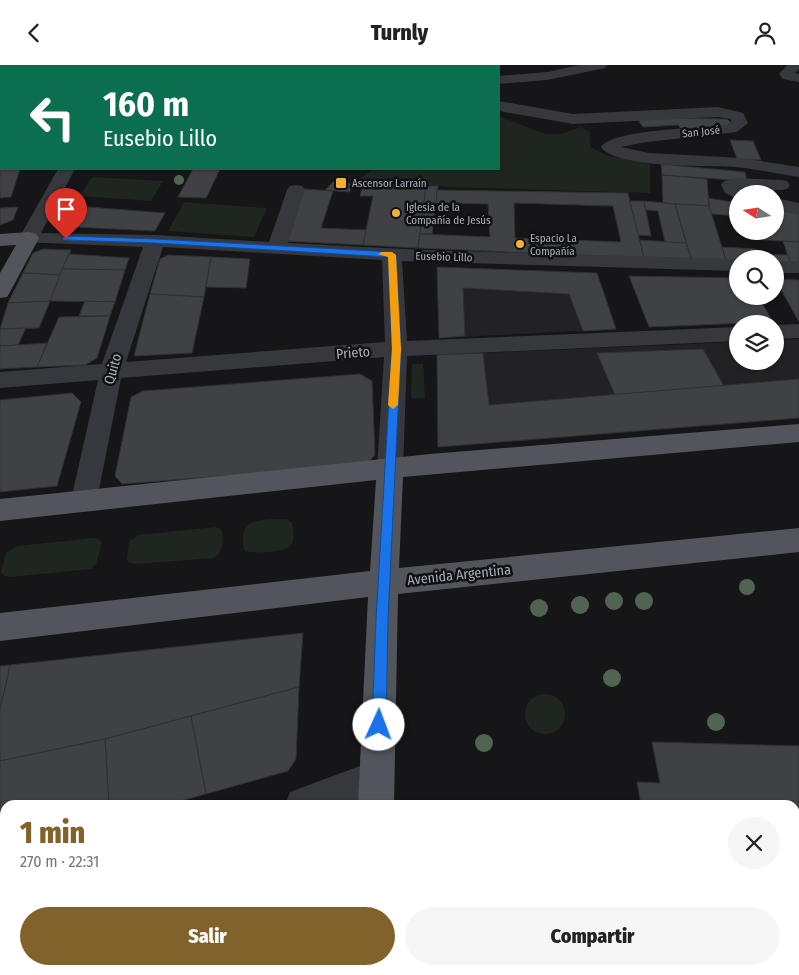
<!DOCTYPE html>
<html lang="es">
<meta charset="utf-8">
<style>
body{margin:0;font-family:"Fira Sans Condensed",sans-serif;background:#f6f6f6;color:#222;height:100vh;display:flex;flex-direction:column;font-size:19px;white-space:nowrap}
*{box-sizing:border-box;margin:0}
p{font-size:16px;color:#767676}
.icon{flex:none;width:28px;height:28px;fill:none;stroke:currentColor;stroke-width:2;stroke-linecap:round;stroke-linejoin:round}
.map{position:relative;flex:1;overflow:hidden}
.details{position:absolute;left:0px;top:735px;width:800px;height:175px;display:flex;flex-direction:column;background:#fff;border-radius:15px 15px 0 0;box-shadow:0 1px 4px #0004}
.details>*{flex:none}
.guide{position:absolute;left:0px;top:0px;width:500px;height:105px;box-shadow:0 1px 4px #0004;background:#0b6e4f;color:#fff;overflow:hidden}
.needle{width:32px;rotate:282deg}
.tools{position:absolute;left:729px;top:120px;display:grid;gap:10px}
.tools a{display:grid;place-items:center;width:55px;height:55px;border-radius:50%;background:#fff;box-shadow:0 1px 4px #0004;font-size:25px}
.pin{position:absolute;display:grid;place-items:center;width:42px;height:42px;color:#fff;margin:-51px -21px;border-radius:50% 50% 50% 0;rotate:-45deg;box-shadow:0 0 5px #0007}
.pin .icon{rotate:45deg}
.me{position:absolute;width:55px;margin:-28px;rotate:2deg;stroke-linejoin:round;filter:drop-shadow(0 0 4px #0008)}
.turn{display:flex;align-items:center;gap:18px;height:105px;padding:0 20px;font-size:22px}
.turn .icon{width:65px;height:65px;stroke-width:2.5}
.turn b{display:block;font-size:35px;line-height:42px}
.round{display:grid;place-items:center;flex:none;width:52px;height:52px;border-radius:26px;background:#f6f6f6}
.overview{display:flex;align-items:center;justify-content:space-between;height:85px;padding:0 20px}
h1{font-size:30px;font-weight:800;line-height:38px;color:#80622a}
.primary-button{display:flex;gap:10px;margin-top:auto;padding:10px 20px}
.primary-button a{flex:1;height:58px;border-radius:30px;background:#80622a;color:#fff;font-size:20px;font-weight:800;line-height:58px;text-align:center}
.primary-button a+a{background:#f6f6f6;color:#222}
header{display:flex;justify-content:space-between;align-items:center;height:65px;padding:0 20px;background:#fff;font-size:22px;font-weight:800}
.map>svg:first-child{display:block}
.built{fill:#222225}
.green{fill:#1e261f}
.building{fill:#404145;stroke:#303034;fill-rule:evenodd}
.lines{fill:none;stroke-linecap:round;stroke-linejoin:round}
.minor{fill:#37383d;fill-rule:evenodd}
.major{fill:#53555c;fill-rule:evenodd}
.tree{fill:#506452}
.route{fill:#1a73e8;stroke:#114b97}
.slow{fill:#f59e0b}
.poi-dot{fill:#f2b134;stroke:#111113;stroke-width:2}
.labels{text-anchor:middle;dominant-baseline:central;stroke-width:5;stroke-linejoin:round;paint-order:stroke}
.far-street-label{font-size:11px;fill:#a8adb8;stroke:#111113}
.far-poi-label{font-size:11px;fill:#a8adb8;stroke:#111113;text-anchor:start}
.street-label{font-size:14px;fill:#a8adb8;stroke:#111113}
</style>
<header><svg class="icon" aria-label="back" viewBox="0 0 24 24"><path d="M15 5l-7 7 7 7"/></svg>Turnly<svg class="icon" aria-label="person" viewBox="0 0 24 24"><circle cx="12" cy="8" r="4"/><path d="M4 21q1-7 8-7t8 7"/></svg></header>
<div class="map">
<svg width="799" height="910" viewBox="0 0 799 910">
<rect width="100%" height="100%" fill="#161618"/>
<g class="built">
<path d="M437,202L597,208L616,264L439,273Z"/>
<path d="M799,274V353L438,382L437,290L737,277L738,296H775V275Z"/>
</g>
<g class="green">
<path d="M499,51L545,69H561L581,62L590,67V82L608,91L650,99V128L449,122L359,114L373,104H499Z"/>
<path d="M93,112L163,116L151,136L79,131Z"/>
<path d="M184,137L267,143L254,172L168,166Z"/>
<path d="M412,299H423L425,333H411Z"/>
<path d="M287,454L292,458C293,464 295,473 292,478C287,488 254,489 245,486C242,480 243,477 243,471C245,451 272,455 287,454Z"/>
<path d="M216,462L221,464C225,473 223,487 214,493L135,499L129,498L127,494L129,477L138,470Z"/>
<path d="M94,473L99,474L102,478L96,499L91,504L10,512L4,511L1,507L6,488L17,481Z"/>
<circle cx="545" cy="649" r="20"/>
</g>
<g class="building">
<path d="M666,53L727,54L732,59L728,62L682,65L678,60L643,62L638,55Z"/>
<path d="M730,75L753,76L761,95L737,94Z"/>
<path d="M0,96L1,104H20L11,132L0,133Z"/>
<path d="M661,99L745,107L747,116L662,110Z"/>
<path d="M193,104H220L206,133L178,132Z"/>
<path d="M662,110L707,114L709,141L663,138Z"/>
<path d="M336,114L355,120L349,127L325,125Z"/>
<path d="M387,116L413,117V120L426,121L418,183L363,180L373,131H360L363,119L386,120Z"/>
<path d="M426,121H438L432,169H420Z"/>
<path d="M303,124L333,126L321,163L366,165L363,180L285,176Z"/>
<path d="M437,125L628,128L644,193L418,183L420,169L490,172L488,139L436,138ZM514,138L613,141L621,177L515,173Z"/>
<path d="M708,133L738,138V151L711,149Z"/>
<path d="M630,136H644L651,171L638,170Z"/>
<path d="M644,136L675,139L686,178L665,177L658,146L646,145Z"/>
<path d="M675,139L709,141L727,198L692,196Z"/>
<path d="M63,140L165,148L155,166L54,161Z"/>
<path d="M18,142L13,155L0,160V143Z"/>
<path d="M775,144L799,149V177L750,174L748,166H775Z"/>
<path d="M640,175L686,178L692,196L644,193Z"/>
<path d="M783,176L799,177V197H790Z"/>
<path d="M722,182L756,184L759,194H738V198H727Z"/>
<path d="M43,184L71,185L60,210L23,208L33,188Z"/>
<path d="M69,189L129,193L125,205L62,204Z"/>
<path d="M757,189L788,190L790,197L775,199V194H759Z"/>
<path d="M168,190L211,192L204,232L150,229L160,194Z"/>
<path d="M211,192L250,194L246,223L206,222Z"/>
<path d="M437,202L597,208L616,264L583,266L569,229L463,223L465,271L439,273Z"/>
<path d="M62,204L125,205L115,237L50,236Z"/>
<path d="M23,208L60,210L50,236L8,238Z"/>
<path d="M629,211L738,213V231H758L773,257L649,262Z"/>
<path d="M775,214L799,215V257L798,255Z"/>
<path d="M150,229L204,232L192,288L134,291Z"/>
<path d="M50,236L39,263L0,264L8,238Z"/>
<path d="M85,236L115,237L110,251H79Z"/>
<path d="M110,251L97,293L85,300L37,302L59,252Z"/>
<path d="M26,263L18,280L0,281V264Z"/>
<path d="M47,278L37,302L0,304V281Z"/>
<path d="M703,284L724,321L615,330L597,288Z"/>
<path d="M483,288L489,340L799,314V353L438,382L437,290Z"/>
<path d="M360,309L372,316L375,390L366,400L122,419L115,411L131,332L143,326Z"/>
<path d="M72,328L81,337L57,421L0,427V335Z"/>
<path d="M303,568L299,622L105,674L0,696V644L10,600Z"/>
<path d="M10,600L0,644V601Z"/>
<path d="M299,622L296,694L288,706L206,729L191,651Z"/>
<path d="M191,651L206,729L166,740H109L105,674Z"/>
<path d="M105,674L109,740H5V786L0,788V696Z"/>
<path d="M652,677L799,681V910H670L669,905H795V740H641L637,717L660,718Z"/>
<path d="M5,885V905H36L35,910H0V887Z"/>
<path d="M36,905H207V910H35Z"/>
<rect x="207" y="905" width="67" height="5"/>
</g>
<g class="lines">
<g class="minor">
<path d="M0,0H7V1H1L0,5Z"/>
<rect x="91" y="0" width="14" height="1"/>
<path d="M178,0H198L199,1H179Z"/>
<path d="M241,0H365L366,1H240Z"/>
<path d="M579,0H607L605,3L547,15L499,19V11L547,7Z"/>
<path d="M787,0H799V4L795,8L799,9V17L783,14L779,9Z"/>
<path d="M499,36L573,49L718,42L743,48L748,58L737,67L647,77L621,82L649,88L742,93L799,102V112C778,109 756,104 735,102C708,100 616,104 601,82C613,64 703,63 727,60L731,57V54L718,52L573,59L499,46Z"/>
<path d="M58,104H75L41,168L155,170L269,177L287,125L290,121L296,120L302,121L305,125L288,178L422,185L738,194V206L402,196L407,276L738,262V276L407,291L403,405L399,412L390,415L381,412L377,405L384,292L121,313L97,435L94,443L84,446L74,443L71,435L98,315L0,323V307L102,299L143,182L22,177L19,173ZM163,182L382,195L385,277L126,297Z"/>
<path d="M734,113L781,115L787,116L790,120L787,124L781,125L742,124L747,129H738V134L725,128L721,120L724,116Z"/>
<path d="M775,133L799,138V150L775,143Z"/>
<rect x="775" y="196" width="24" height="12"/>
<path d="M799,259V273L775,274V260Z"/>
<path d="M376,695L388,701L394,713L388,725L351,740H285L290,727Z"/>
<path d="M5,824V862L0,863V825Z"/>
</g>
<g class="major">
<path d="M29,167L36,169L39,173L10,227L7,232L0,233V208L16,180L0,181V169Z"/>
<path d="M799,359V377L403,412L399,503L799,463V487L398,529L394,740H358L368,532L0,576V548L370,506L376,415L0,456V434L430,389Z"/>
<rect x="352" y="905" width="40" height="5"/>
</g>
</g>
<g class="tree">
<circle cx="179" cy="115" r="5"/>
<circle cx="747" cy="522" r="8"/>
<circle cx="614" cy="536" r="9"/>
<circle cx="644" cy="536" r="9"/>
<circle cx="580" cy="540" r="9"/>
<circle cx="539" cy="543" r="9"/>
<circle cx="612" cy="613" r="9"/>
<circle cx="716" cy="657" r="9"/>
<circle cx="484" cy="678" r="9"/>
</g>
<path class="route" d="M66,171L155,174L392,187L396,190L401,284L388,554L386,660L384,665L379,667L374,665L372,660L376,554L392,284L388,192L155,178L63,175L62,174Z"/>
<path class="slow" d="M392,187L396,190L401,284L398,340L393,344L388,340L392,284L388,192L378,189L382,187Z"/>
<g class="poi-dot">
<rect x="335" y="112" width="12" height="12" rx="2.5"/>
<circle cx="396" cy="148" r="5"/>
<circle cx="520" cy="179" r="5"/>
</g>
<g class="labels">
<g class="far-street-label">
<text transform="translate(701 67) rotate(-6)">San José</text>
<text transform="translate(444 192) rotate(2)">Eusebio Lillo</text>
</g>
<g class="far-poi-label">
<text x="352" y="118">Ascensor Larraín</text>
<text x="406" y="142">Iglesia de la<tspan x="406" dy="13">Compañía de Jesús</tspan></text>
<text x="530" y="173">Espacio La<tspan x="530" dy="13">Compañía</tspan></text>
</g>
<g class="street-label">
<text transform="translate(353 288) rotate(-5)">Prieto</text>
<text transform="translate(113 304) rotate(-74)">Quito</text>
<text transform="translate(459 510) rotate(-6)">Avenida Argentina</text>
</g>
</g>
</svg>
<div class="tools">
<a><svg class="needle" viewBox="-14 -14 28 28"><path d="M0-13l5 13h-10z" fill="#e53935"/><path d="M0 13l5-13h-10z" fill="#767676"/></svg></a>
<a><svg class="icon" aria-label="search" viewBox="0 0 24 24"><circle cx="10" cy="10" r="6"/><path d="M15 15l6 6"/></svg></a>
<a><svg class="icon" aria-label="layers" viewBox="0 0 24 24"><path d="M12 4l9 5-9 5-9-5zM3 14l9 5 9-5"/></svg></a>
</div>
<div class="pin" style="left:66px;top:174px;background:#d93025"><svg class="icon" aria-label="arrive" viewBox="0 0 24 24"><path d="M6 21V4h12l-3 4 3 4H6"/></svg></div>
<svg class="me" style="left:379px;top:660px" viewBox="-20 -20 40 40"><circle r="19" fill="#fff"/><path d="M0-13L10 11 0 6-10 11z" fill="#1a73e8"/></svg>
<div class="guide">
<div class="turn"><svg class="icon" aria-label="left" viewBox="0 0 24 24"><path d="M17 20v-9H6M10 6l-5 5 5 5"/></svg><div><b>160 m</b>Eusebio Lillo</div></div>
</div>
<section class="details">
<div class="overview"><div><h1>1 min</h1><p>270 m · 22:31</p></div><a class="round"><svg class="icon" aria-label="close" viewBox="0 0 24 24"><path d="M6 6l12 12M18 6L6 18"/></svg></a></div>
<div class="primary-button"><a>Salir</a><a>Compartir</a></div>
</section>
</div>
